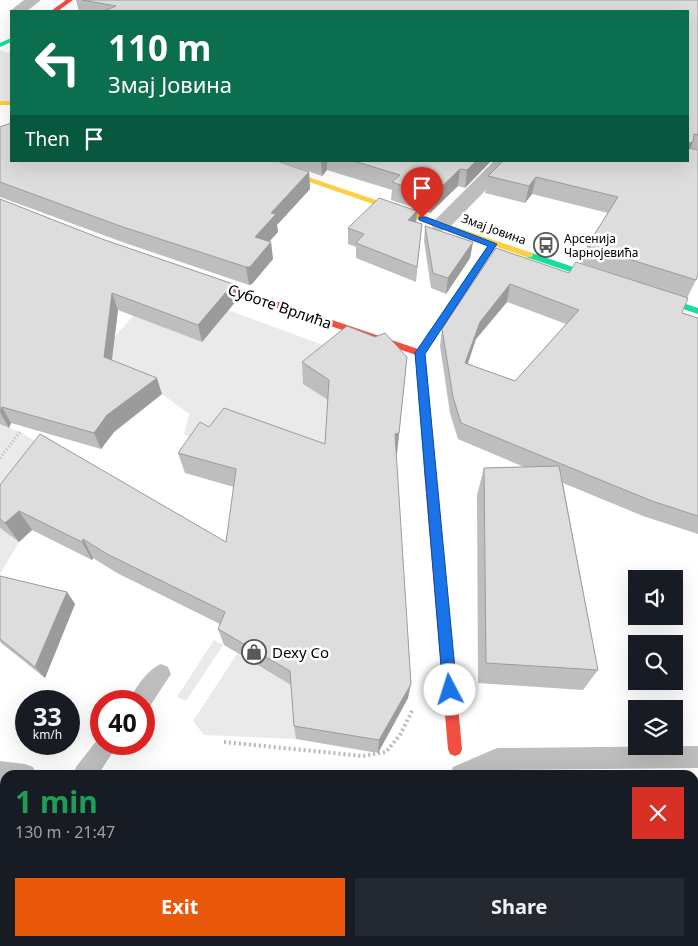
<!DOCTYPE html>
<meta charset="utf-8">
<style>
body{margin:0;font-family:"Noto Sans",sans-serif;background:#242831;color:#f1f3f6;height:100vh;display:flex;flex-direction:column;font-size:19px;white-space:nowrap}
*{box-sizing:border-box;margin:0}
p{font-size:16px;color:#9ea1a6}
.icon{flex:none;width:28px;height:28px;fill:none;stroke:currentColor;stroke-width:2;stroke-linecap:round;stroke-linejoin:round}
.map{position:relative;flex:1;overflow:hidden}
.sheet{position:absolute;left:0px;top:770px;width:699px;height:176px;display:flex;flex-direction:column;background:#171b24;border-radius:15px 15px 0 0;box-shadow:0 5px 20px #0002}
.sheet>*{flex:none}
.banner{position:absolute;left:10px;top:10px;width:679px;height:152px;border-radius:0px;box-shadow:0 5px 20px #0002;background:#0b6e4f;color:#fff;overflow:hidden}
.tools{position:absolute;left:628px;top:570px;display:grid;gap:10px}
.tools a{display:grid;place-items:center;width:55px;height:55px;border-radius:0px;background:#171b24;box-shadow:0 5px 20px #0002;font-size:25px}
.speed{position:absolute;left:15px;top:690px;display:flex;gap:10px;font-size:25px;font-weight:700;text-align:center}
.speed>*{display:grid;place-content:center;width:65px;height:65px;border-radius:50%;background:#171b24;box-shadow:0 5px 20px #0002;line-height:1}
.speed small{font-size:12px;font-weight:400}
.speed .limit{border:8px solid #d22;background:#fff;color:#111}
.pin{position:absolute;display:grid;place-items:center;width:42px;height:42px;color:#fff;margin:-51px -21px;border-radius:50% 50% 50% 0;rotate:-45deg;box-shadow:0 0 5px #0007}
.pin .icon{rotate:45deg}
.me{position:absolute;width:55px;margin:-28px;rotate:355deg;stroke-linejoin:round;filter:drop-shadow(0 0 4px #0008)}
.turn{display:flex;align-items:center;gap:18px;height:105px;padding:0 15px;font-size:22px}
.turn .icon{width:65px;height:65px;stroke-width:2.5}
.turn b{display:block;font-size:35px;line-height:42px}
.then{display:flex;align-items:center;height:48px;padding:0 15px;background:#0003;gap:10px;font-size:19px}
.round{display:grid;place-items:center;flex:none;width:52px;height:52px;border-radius:0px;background:#242831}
.head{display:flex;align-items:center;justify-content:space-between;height:85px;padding:0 15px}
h1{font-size:30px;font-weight:700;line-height:38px;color:#1e9e55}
.cta{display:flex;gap:10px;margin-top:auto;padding:10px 15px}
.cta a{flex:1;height:58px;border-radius:0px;background:#ea580c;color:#fff;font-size:20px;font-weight:700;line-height:58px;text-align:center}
.cta a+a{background:#242831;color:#f1f3f6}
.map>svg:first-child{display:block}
.green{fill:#eaeaea}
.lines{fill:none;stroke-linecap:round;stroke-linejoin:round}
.path-far1{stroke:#b8b8b8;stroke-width:3;stroke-dasharray:1 2.5;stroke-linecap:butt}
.path{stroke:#b8b8b8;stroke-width:4;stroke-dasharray:2 3;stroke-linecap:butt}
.lane{fill:#bebebe;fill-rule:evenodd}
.street{fill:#bebebe;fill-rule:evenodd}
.fast{fill:#16e098;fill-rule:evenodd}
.slow{fill:#ffcf43;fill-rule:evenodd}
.jam{fill:#f24e42;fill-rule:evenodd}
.wall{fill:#bebebe;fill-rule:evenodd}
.shaded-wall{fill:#9b9b9b}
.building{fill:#ddd;stroke:#9b9b9b;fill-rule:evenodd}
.route{fill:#1a73e8;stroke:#114b97}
.labels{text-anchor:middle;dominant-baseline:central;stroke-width:5;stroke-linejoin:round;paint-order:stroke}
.far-street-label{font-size:12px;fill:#000;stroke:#fff}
.far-poi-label{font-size:12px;fill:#000;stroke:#fff;text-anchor:start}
.street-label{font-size:15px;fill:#000;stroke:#fff}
.poi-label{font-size:15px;fill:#000;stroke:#fff;text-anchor:start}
</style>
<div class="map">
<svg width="698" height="946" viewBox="0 0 698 946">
<rect width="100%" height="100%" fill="#fff"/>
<g class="green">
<path d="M0,50L8,53L11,51V101H0Z"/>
<path d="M145,303L175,332L202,342L228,310L342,352L330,401L324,486L241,489L214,448L184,434L189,414L162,394L88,366Z"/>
<path d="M0,424L20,432L53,452L0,522Z"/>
<path d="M0,528L19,542L0,574Z"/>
<path d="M214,640L223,645L186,701L177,697Z"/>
<path d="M237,654L293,686L296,739L204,735L193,721Z"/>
</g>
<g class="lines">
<path class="path-far1" d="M0,458L20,432"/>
<path class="path" d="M224,742L363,756L386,752L400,735L413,709"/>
<g class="lane">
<path d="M161,664L168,667L171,674L148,709L144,710V701H129C135,688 148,669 161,664Z"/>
<path d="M101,735V744H118L98,775H73L76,767Z"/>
<path d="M698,746V768L498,770L487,775H450L453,767L497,748Z"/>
<path d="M0,761L25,764L33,767L36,775H5V784L0,783Z"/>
</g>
<g class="street">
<path d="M24,0H41L27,11H11V13L10,11Z"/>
<path d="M494,161H514L448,229L441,231L434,229L431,225L434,221Z"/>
</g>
<g class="fast">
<path d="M11,38V42L0,47V43Z"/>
<path d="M493,241L497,244L425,353L436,470L434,473H426L424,470L415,353L490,242Z"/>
<path d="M529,252L609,279L611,281L609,283H603L526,257L525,255Z"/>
<path d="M650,292L698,308V314L647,297L645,295Z"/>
</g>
<g class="slow">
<rect x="0" y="101" width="11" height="4"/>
<path d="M249,161H261L532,253L533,255L532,257H526Z"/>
</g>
<g class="jam">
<path d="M66,0H73L58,11H51Z"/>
<path d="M198,275L424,351L425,353L424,355H416L195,280L193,278Z"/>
<path d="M430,465L434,467L436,470L462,749L460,754L455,756L450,754L448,749L424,470L426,467Z"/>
</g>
</g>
<g class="wall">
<path d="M76,0H698V275L696,280L687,298L581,263L587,246L608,213L532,194L525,203L485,193L488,176L688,11H79Z"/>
<path d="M0,127L309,172L310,189L277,225L278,232L269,241L271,242L273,259L252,284L249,285L125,243L0,197Z"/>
<path d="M279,161H491L465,188L458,186L430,213L391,200L392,190L327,170L322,176Z"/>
<path d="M0,199L102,239L233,284L236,301L202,342L118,310L112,360L162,394L114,432L101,449L11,423L9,428L0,424Z"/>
<path d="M416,222L422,224L416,282L356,258V247L348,244V228Z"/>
<path d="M425,226L473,242L470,258L446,294L431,288L424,241Z"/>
<path d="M496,248L698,318V534L643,516L563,483L598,670L583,690L478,683L477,495L484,468L524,467L458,439L450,413L440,346L442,329ZM507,302L566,324L515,381L468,364L476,339Z"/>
<path d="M407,357L397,453L396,454L408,698L378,753L296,739L294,726L291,685L224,645L218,629L220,624L117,573L93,558L92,560L32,530L19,542L0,528V485L226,542L234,487L185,473L178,453L209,427L325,444L328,400L303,384L302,362Z"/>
<path d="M0,576L67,592L75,604L45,678L0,642Z"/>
</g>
<g class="shaded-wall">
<path d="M693,142L688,156V143Z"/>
<path d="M321,161H327V170L322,176Z"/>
<path d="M476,161H491L465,188L467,170Z"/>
<path d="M460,169L458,186L430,213L432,196Z"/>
<path d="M309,172L310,189L277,225L278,232L257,255L255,237L271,213Z"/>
<path d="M536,177L532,194L525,203L529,186Z"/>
<path d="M417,211L416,226L408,220Z"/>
<path d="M271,242L273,259L252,284L249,285L246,267Z"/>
<path d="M473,242L470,258L446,294L448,278Z"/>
<path d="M233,284L236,301L202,342L198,325Z"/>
<path d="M510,284L507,302L476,339L462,379L465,363L480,322Z"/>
<path d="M112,293L118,310L110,374L104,357Z"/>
<path d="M407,357L397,453L393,455L395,434Z"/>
<path d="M157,378L162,394L114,432L101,449L94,433L107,415Z"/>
<path d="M2,407L11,423L9,428L0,412Z"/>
<path d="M19,511L32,530L19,542L5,523Z"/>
<path d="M83,539L93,558L92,560L82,542Z"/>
<path d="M67,592L75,604L45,678L35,667Z"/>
<path d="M411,684L408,698L378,753L379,740Z"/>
</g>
<g class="building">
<path d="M82,0H698V135L694,134L693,142L688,143V11H104L116,6Z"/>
<path d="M11,123V161H277L309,172L271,213L276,214L255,237L271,242L250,267H246L120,226L0,182V127Z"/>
<path d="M688,148L698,150V274L696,280L587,246L618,197L536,177L529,186L488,176L503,161H688Z"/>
<path d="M354,161H476L467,170L460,169L432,196L392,182L400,175Z"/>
<path d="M379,198L417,211L408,220L422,224L417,267L356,243L364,234L348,228Z"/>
<path d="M0,199L102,239L233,284L198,325L112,293L104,357L157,378L107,415L94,433L2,407L0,410Z"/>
<path d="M425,226L473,242L448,278L433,273Z"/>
<path d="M496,248L569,273L576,262L688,298L682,313L698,318V516L652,501L461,423L453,397L442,329ZM510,284L579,310L515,381L465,363L480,322Z"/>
<path d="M347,326L375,337L385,333L407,357L399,433L395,434L411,684L379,740L294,726L290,671L218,629L225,612L107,554L83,539L82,542L19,511L5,523L0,519V485L40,434L226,542L236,469L178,453L200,422L209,427L224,408L325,444L329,380L302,362Z"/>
<path d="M559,466L598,670L486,663L484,468Z"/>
<path d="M0,576L67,592L35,667L0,639Z"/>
<path d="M0,857L5,858V941H402V946H0Z"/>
</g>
<path class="route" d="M419,217H426L497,244L425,354L457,690L455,695L450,697L445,695L443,690L415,353L488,246L419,220Z"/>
<defs>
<symbol id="bus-ring" viewBox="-11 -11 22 22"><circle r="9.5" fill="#fff" stroke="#595959" stroke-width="1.5"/><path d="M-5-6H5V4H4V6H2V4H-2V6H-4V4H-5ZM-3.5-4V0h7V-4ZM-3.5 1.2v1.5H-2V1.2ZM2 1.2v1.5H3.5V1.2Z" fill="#595959"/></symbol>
<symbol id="shop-ring" viewBox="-11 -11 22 22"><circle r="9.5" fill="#fff" stroke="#595959" stroke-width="1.5"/><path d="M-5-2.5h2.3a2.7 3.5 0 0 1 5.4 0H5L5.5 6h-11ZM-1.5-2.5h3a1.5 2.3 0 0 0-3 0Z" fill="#595959"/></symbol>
</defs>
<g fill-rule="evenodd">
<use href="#bus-ring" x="532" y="231" width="28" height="28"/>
<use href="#shop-ring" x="240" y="638" width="28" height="28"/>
</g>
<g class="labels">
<g class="far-street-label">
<text transform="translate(494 229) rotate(20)">Змај Јовина</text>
</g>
<g class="far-poi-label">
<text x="564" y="238">Арсенија<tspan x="564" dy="14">Чарнојевића</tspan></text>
</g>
<g class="street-label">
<text transform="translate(280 306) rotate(19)">Суботе Врлића</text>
</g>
<g class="poi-label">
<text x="272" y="652">Dexy Co</text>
</g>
</g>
</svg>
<div class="tools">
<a><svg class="icon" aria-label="sound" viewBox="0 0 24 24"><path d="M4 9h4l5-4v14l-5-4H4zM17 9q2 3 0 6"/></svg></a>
<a><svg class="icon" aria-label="search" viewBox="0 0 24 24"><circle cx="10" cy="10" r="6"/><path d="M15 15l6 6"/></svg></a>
<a><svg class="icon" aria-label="layers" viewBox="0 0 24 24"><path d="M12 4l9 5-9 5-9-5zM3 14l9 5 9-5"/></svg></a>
</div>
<div class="speed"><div>33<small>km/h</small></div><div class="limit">40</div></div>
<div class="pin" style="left:422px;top:218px;background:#d93025"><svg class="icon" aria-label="arrive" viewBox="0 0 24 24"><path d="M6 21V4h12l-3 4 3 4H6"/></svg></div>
<svg class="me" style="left:450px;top:690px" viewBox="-20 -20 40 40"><circle r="19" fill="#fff"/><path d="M0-13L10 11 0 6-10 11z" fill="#1a73e8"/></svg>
<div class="banner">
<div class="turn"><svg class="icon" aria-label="left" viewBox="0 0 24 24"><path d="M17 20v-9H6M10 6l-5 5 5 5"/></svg><div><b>110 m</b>Змај Јовина</div></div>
<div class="then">Then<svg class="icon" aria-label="arrive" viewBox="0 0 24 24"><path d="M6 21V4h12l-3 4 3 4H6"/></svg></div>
</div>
<section class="sheet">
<div class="head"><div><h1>1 min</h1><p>130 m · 21:47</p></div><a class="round" style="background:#d93025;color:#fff"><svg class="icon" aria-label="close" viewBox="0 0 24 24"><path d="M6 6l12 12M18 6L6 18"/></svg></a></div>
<div class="cta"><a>Exit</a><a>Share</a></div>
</section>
</div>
